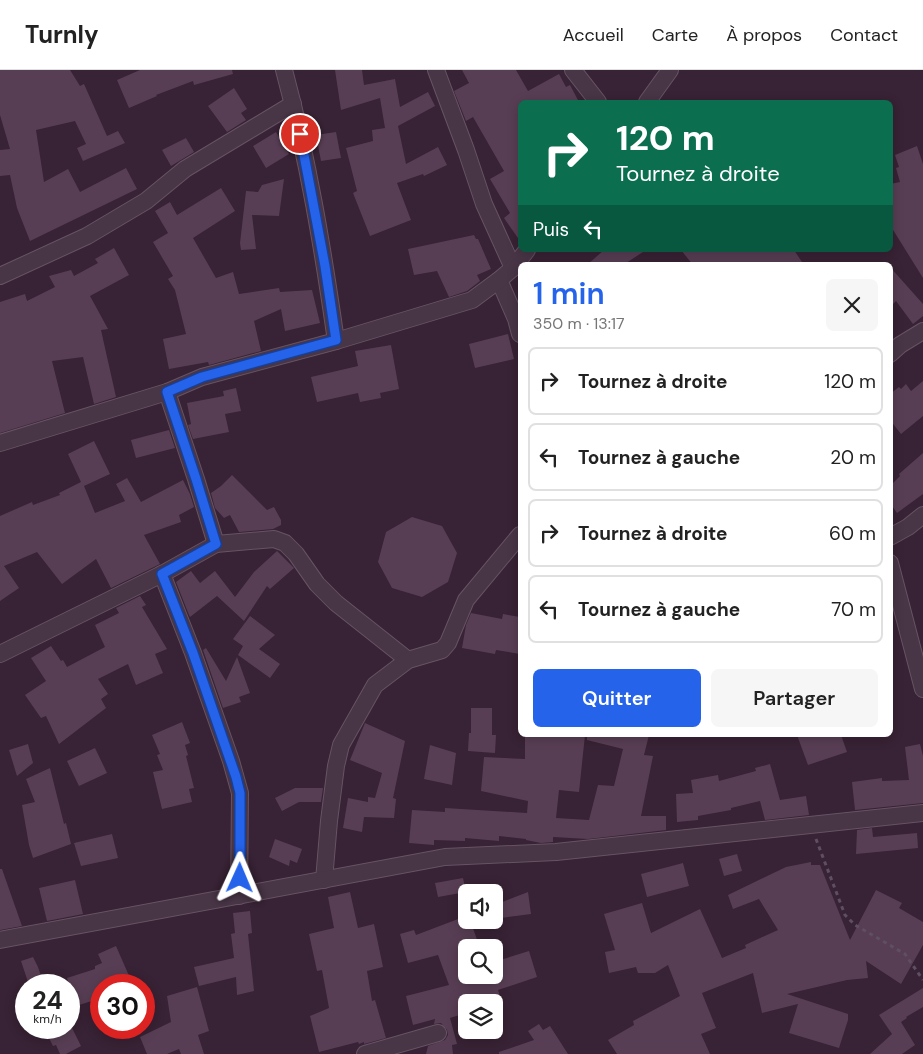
<!DOCTYPE html>
<html lang="fr">
<meta charset="utf-8">
<style>
body{margin:0;font-family:"DM Sans",sans-serif;background:#f6f6f6;color:#222;height:100vh;display:flex;flex-direction:column;font-size:19px;white-space:nowrap}
*{box-sizing:border-box;margin:0}
p{font-size:16px;color:#767676}
.icon{flex:none;width:28px;height:28px;fill:none;stroke:currentColor;stroke-width:2;stroke-linecap:round;stroke-linejoin:round}
.map{position:relative;flex:1;overflow:hidden}
.side{position:absolute;left:518px;top:192px;width:375px;height:475px;display:flex;flex-direction:column;background:#fff;border-radius:8px;box-shadow:0 2px 12px #0003}
.side>*{flex:none}
.hud{position:absolute;left:518px;top:30px;width:375px;height:152px;border-radius:8px;box-shadow:0 2px 12px #0003;background:#0b6e4f;color:#fff;overflow:hidden}
.controls{position:absolute;left:458px;top:814px;display:grid;gap:10px}
.controls a{display:grid;place-items:center;width:45px;height:45px;border-radius:8px;background:#fff;box-shadow:0 2px 12px #0003;font-size:25px}
.speed{position:absolute;left:15px;top:904px;display:flex;gap:10px;font-size:25px;font-weight:700;text-align:center}
.speed>*{display:grid;place-content:center;width:65px;height:65px;border-radius:50%;background:#fff;box-shadow:0 2px 12px #0003;line-height:1}
.speed small{font-size:12px;font-weight:400}
.speed .limit{border:8px solid #d22;background:#fff;color:#111}
.pin{position:absolute;display:grid;place-items:center;width:42px;height:42px;color:#fff;margin:-21px;border:2px solid #fff;border-radius:50%;box-shadow:0 1px 5px #0007}
.me{position:absolute;width:55px;margin:-28px;rotate:1deg;stroke-linejoin:round;filter:drop-shadow(0 0 4px #0008)}
.turn{display:flex;align-items:center;gap:18px;height:105px;padding:0 15px;font-size:22px}
.turn .icon{width:65px;height:65px;stroke-width:2.5}
.turn b{display:block;font-size:35px;line-height:42px}
.then{display:flex;align-items:center;height:48px;padding:0 15px;background:#0003;gap:10px;font-size:19px}
.round{display:grid;place-items:center;flex:none;width:52px;height:52px;border-radius:8px;background:#f6f6f6}
.head{display:flex;align-items:center;justify-content:space-between;height:85px;padding:0 15px}
h1{font-size:30px;font-weight:600;line-height:38px;color:#2563eb}
.cta{display:flex;gap:10px;margin-top:auto;padding:10px 15px}
.cta a{flex:1;height:58px;border-radius:8px;background:#2563eb;color:#fff;font-size:20px;font-weight:600;line-height:58px;text-align:center}
.cta a+a{background:#f6f6f6;color:#222}
ul{padding:0;list-style:none}
li{display:flex;align-items:center;gap:15px;height:68px;margin:0 10px 8px;padding:0 5px;border:2px solid #e0e0e0;border-radius:8px}
li div{flex:1}
li b{display:block;font-size:19px}
li em{font-style:normal}
header{display:flex;align-items:center;gap:30px;box-sizing:border-box;height:70px;padding:0 25px;background:#fff;border-bottom:1px solid #e0e0e0}
header strong{font-size:24px}
nav{display:flex;gap:28px;margin-inline-start:auto;font-size:18px}
.map>svg:first-child{display:block}
.building{fill:#583e54}
.lines{fill:none;stroke-linecap:round;stroke-linejoin:round}
.minor-casing{stroke:#665363;stroke-width:18}
.path{stroke:#5e4f63;stroke-width:3;stroke-dasharray:4 4;stroke-linecap:butt}
.minor{stroke:#483546;stroke-width:16}
.route-casing{stroke:#184099;stroke-width:12}
.route{stroke:#2563eb;stroke-width:9}
</style>
<header>
<strong>Turnly</strong>
<nav><a>Accueil</a><a>Carte</a><a>À propos</a><a>Contact</a></nav>
</header>
<div class="map">
<svg width="923" height="984" viewBox="0 0 923 984">
<rect width="100%" height="100%" fill="#382235"/>
<g class="building">
<path d="M0,0H70L80,16L84,14L107,66L118,61L125,73L83,91L77,78L86,74L75,51L36,60L44,112L68,99L80,122L126,98L137,119L30,171L17,138L10,105L0,106V80L10,79L0,45Z"/>
<path d="M140,0H232L233,4L194,15L193,11L156,25L157,26L129,38L117,10Z"/>
<path d="M335,0H362L364,15L395,9L400,37L428,22L435,36L398,56L406,94L438,77L447,95L424,106L423,104L397,113L411,150L370,166L353,123L357,121L346,78L373,71L372,60L385,58L380,28L341,40Z"/>
<path d="M462,0H516L528,21L559,4L566,17L570,15L579,32H520V171L504,148L510,143L490,109L504,101L473,47L466,51L454,21L469,13Z"/>
<path d="M234,18L247,39L241,43L246,50L227,62L208,36Z"/>
<path d="M276,62L289,84L266,98L253,76Z"/>
<path d="M336,62L341,88L321,91L316,65Z"/>
<path d="M186,68L194,82L171,96L162,80Z"/>
<path d="M917,76L923,94V208L890,155V114L900,112L896,98L899,97L895,85Z"/>
<path d="M284,109L279,146L252,145L256,179L241,180L240,173L246,121L258,122L262,115Z"/>
<path d="M221,118L235,141L193,168L216,208L233,202L239,224L279,218L280,222L312,220L320,253L285,261L281,239L254,251L261,281L209,295L208,292L169,299L163,269L186,264L175,220L168,209L173,206L153,172L168,163L155,141L170,132L177,145Z"/>
<path d="M474,165L476,169H478L491,199L477,205L480,211L467,221L449,227L437,201L414,205L408,179Z"/>
<path d="M114,178L129,205L90,226L108,259L101,260L116,327L94,334L83,287L52,291L65,343L0,363V232L25,224L27,231L55,217L49,206L71,200L74,206L98,193L95,189Z"/>
<path d="M604,180H646L623,195H587Z"/>
<path d="M681,180H794L804,195H693Z"/>
<path d="M890,197L923,234V246L913,254L896,231L890,237Z"/>
<path d="M508,264L514,289L475,298L469,274Z"/>
<path d="M391,275L399,319L380,323L381,328L360,332L358,323L317,332L311,307L358,296L355,281Z"/>
<path d="M923,311V346L901,364L890,350V324L899,317L901,319L906,314L911,321Z"/>
<path d="M236,318L241,341L225,344L229,362L193,369L188,355L191,354L187,333L224,326L223,321Z"/>
<path d="M169,360L175,378L136,388L131,370Z"/>
<path d="M94,371L110,404L84,416L95,443L125,431L116,414L127,408L141,432L183,410L190,424L194,437L179,445L181,452L144,465L160,494L111,518L96,489L62,514L37,482L4,496L19,518L0,531V446L32,432L33,435L60,425L59,423L81,412L68,384Z"/>
<path d="M923,383V424L897,443L890,433V416L900,406L899,404Z"/>
<path d="M232,405L267,440L274,437L281,450V455L273,459L239,462L230,445L224,448L215,438L211,423L221,416Z"/>
<path d="M412,447L442,456L457,483L448,512L422,527L392,518L378,492L386,462Z"/>
<path d="M277,481L294,498L270,519L267,516L244,551L217,526L190,547L189,545L176,512L191,501L200,513L215,501L235,527L254,502Z"/>
<path d="M140,526L146,535L142,537L167,579L155,584L163,603L136,615L128,594L98,609L108,624L101,629L106,638L59,674L46,646L41,648L25,625L46,611L31,588L51,576L61,591L63,590L67,597L105,577L95,555L119,543L116,538Z"/>
<path d="M471,543L502,549L503,544L520,547V584L496,580L495,584L462,578L466,555Z"/>
<path d="M250,546L275,565L259,579L280,594L270,608L238,585L243,576L233,569Z"/>
<path d="M206,578L226,611L237,587L250,623L239,627L241,632L223,638L203,580Z"/>
<path d="M471,638H492V665H496L495,683L468,681L469,663H471Z"/>
<path d="M182,652L190,673L185,675L188,685L186,686L194,718L189,719L192,732L162,739L153,702L163,700L157,685L160,684L152,665Z"/>
<path d="M365,653L405,671L393,728L396,729L394,748L364,747L362,762L343,758L348,728L368,732V727L375,728L382,703L350,690Z"/>
<path d="M542,665H585L579,722L559,720L556,748L589,750L598,715L614,716L623,679L587,670V665H649L644,685L653,686L641,746H666V760L588,769L553,767V772L541,773L526,770V769L499,766V771L465,768V771L434,770V775L409,773L412,740L445,742V738L527,743L528,731L481,721L484,687L525,689V667H541Z"/>
<path d="M797,665H841L847,682L808,695Z"/>
<path d="M28,674L33,693L17,706L9,680Z"/>
<path d="M920,674L923,686V733L855,740L852,712L882,708V711L909,710L905,677Z"/>
<path d="M430,675L456,683L452,715L424,709Z"/>
<path d="M95,678L107,703L79,716L67,691Z"/>
<path d="M770,694L780,730L806,726L809,745L765,750L760,731L731,738V740L698,746V750L677,752L676,724L693,723L691,710L718,705L719,711L756,701L755,698Z"/>
<path d="M50,698L64,754L66,753L71,774L33,788L29,775L22,735L35,732L26,709Z"/>
<path d="M295,718H323L321,732H299L282,741L275,728Z"/>
<path d="M872,758L873,767L917,763L918,778L856,784L857,760Z"/>
<path d="M112,764L118,788L81,796L74,773Z"/>
<path d="M275,769L302,779L297,793L290,790L289,796L269,787Z"/>
<path d="M737,784L742,801L724,806L719,789Z"/>
<path d="M811,792V795H820L850,870L876,820L902,833L899,838L923,852V875L901,914L866,891L868,908L847,910L787,924L848,944V950L839,978L789,963L798,934L762,943L753,903L702,923L716,958L701,964L710,984H617L608,970L634,955L633,951L680,926L668,895L655,903H638L636,897L609,903L605,882L615,880L604,844L642,833L651,863L700,839L722,888L746,878L745,875L778,860L759,829L733,839L728,825L786,797Z"/>
<path d="M683,793L689,816L647,827L641,804Z"/>
<path d="M0,799H2L22,856L0,860Z"/>
<path d="M463,808L466,822L438,827L435,813Z"/>
<path d="M75,810L83,844L47,851L39,818Z"/>
<path d="M350,822L358,858L374,854L383,897L367,901L372,931L375,930L386,968L364,974V972L359,974L358,972L319,982L310,946L329,938L322,900L317,901L309,864L334,858L328,827Z"/>
<path d="M528,822L531,844L494,849V835Z"/>
<path d="M250,841L252,863L248,864L254,921L237,925L236,907L199,916L194,897L234,888L231,864L235,863L233,843Z"/>
<path d="M466,846V850H470L480,878H466V905H498L494,892L529,881L537,907L498,920L502,932H466V943L450,948L457,974L452,975L453,984H426L428,976L445,970L448,965L447,960L441,953L434,954L435,949L413,955L406,926L449,915L438,885L408,893L400,864L414,860L416,865Z"/>
<path d="M116,876L133,915H101V928L76,936L67,908L95,899V896L102,893L98,884Z"/>
<path d="M33,887L38,897L44,915H29L21,891Z"/>
<path d="M197,917L209,961L198,965L204,984H181L179,979L167,984H147L140,967L171,952L167,926Z"/>
<path d="M923,918V937L906,947L907,948L901,952L915,975L902,984H870L892,964L879,945Z"/>
<path d="M539,954L543,960L550,956L568,984H499V982L534,970L528,961Z"/>
<path d="M58,958H72L81,976L66,984H60L56,975L53,976L47,964Z"/>
</g>
<g class="lines">
<defs>
<g id="minor">
<path d="M284,0C308,89 323,180 336,271"/>
<path d="M436,0L466,80L484,134L513,198"/>
<path d="M573,0L598,32"/>
<path d="M647,32L670,0"/>
<path d="M0,206L87,166L146,131L185,99L293,34"/>
<path d="M499,210L516,249L520,264"/>
<path d="M890,284L900,275L923,261"/>
<path d="M167,322L196,409L216,474"/>
<path d="M0,373L167,322L202,307L336,271L472,230L499,210L513,198L527,180"/>
<path d="M890,467L908,457L923,445"/>
<path d="M890,493L923,619"/>
<path d="M162,504L193,583L231,691L240,723L239,826"/>
<path d="M0,584L162,504L216,474L274,469L285,473L296,484L317,514L336,533L408,590"/>
<path d="M324,810L329,751L336,696L341,675L375,615L408,590L442,580L448,573L466,530L520,465"/>
<path d="M0,870L445,787L556,782L923,743"/>
<path d="M365,984L438,963"/>
</g>
</defs>
<use href="#minor" class="minor-casing"/>
<path class="path" d="M816,769L845,845L855,855L905,884L923,910"/>
<use href="#minor" class="minor"/>
</g>
<g class="lines">
<defs>
<path id="route" d="M240,808V723L236,707L193,583L162,504L216,474L196,409L167,322L202,307L336,270L325,196L300,64"/>
</defs>
<use href="#route" class="route-casing"/>
<use href="#route" class="route"/>
</g>
</svg>
<div class="controls">
<a><svg class="icon" aria-label="sound" viewBox="0 0 24 24"><path d="M4 9h4l5-4v14l-5-4H4zM17 9q2 3 0 6"/></svg></a>
<a><svg class="icon" aria-label="search" viewBox="0 0 24 24"><circle cx="10" cy="10" r="6"/><path d="M15 15l6 6"/></svg></a>
<a><svg class="icon" aria-label="layers" viewBox="0 0 24 24"><path d="M12 4l9 5-9 5-9-5zM3 14l9 5 9-5"/></svg></a>
</div>
<div class="speed"><div>24<small>km/h</small></div><div class="limit">30</div></div>
<div class="pin" style="left:300px;top:64px;background:#d93025"><svg class="icon" aria-label="arrive" viewBox="0 0 24 24"><path d="M6 21V4h12l-3 4 3 4H6"/></svg></div>
<svg class="me" style="left:240px;top:808px" viewBox="-20 -20 40 40"><path d="M0-17L14 15 0 8-14 15z" fill="#2563eb" stroke="#fff" stroke-width="4"/></svg>
<div class="hud">
<div class="turn"><svg class="icon" aria-label="right" viewBox="0 0 24 24"><path d="M7 20v-9h11M14 6l5 5-5 5"/></svg><div><b>120 m</b>Tournez à droite</div></div>
<div class="then">Puis<svg class="icon" aria-label="left" viewBox="0 0 24 24"><path d="M17 20v-9H6M10 6l-5 5 5 5"/></svg></div>
</div>
<section class="side">
<div class="head"><div><h1>1 min</h1><p>350 m · 13:17</p></div><a class="round"><svg class="icon" aria-label="close" viewBox="0 0 24 24"><path d="M6 6l12 12M18 6L6 18"/></svg></a></div>
<ul>
<li><svg class="icon" aria-label="right" viewBox="0 0 24 24"><path d="M7 20v-9h11M14 6l5 5-5 5"/></svg><div><b>Tournez à droite</b></div><em>120 m</em></li>
<li><svg class="icon" aria-label="left" viewBox="0 0 24 24"><path d="M17 20v-9H6M10 6l-5 5 5 5"/></svg><div><b>Tournez à gauche</b></div><em>20 m</em></li>
<li><svg class="icon" aria-label="right" viewBox="0 0 24 24"><path d="M7 20v-9h11M14 6l5 5-5 5"/></svg><div><b>Tournez à droite</b></div><em>60 m</em></li>
<li><svg class="icon" aria-label="left" viewBox="0 0 24 24"><path d="M17 20v-9H6M10 6l-5 5 5 5"/></svg><div><b>Tournez à gauche</b></div><em>70 m</em></li>
</ul>
<div class="cta"><a>Quitter</a><a>Partager</a></div>
</section>
</div>
